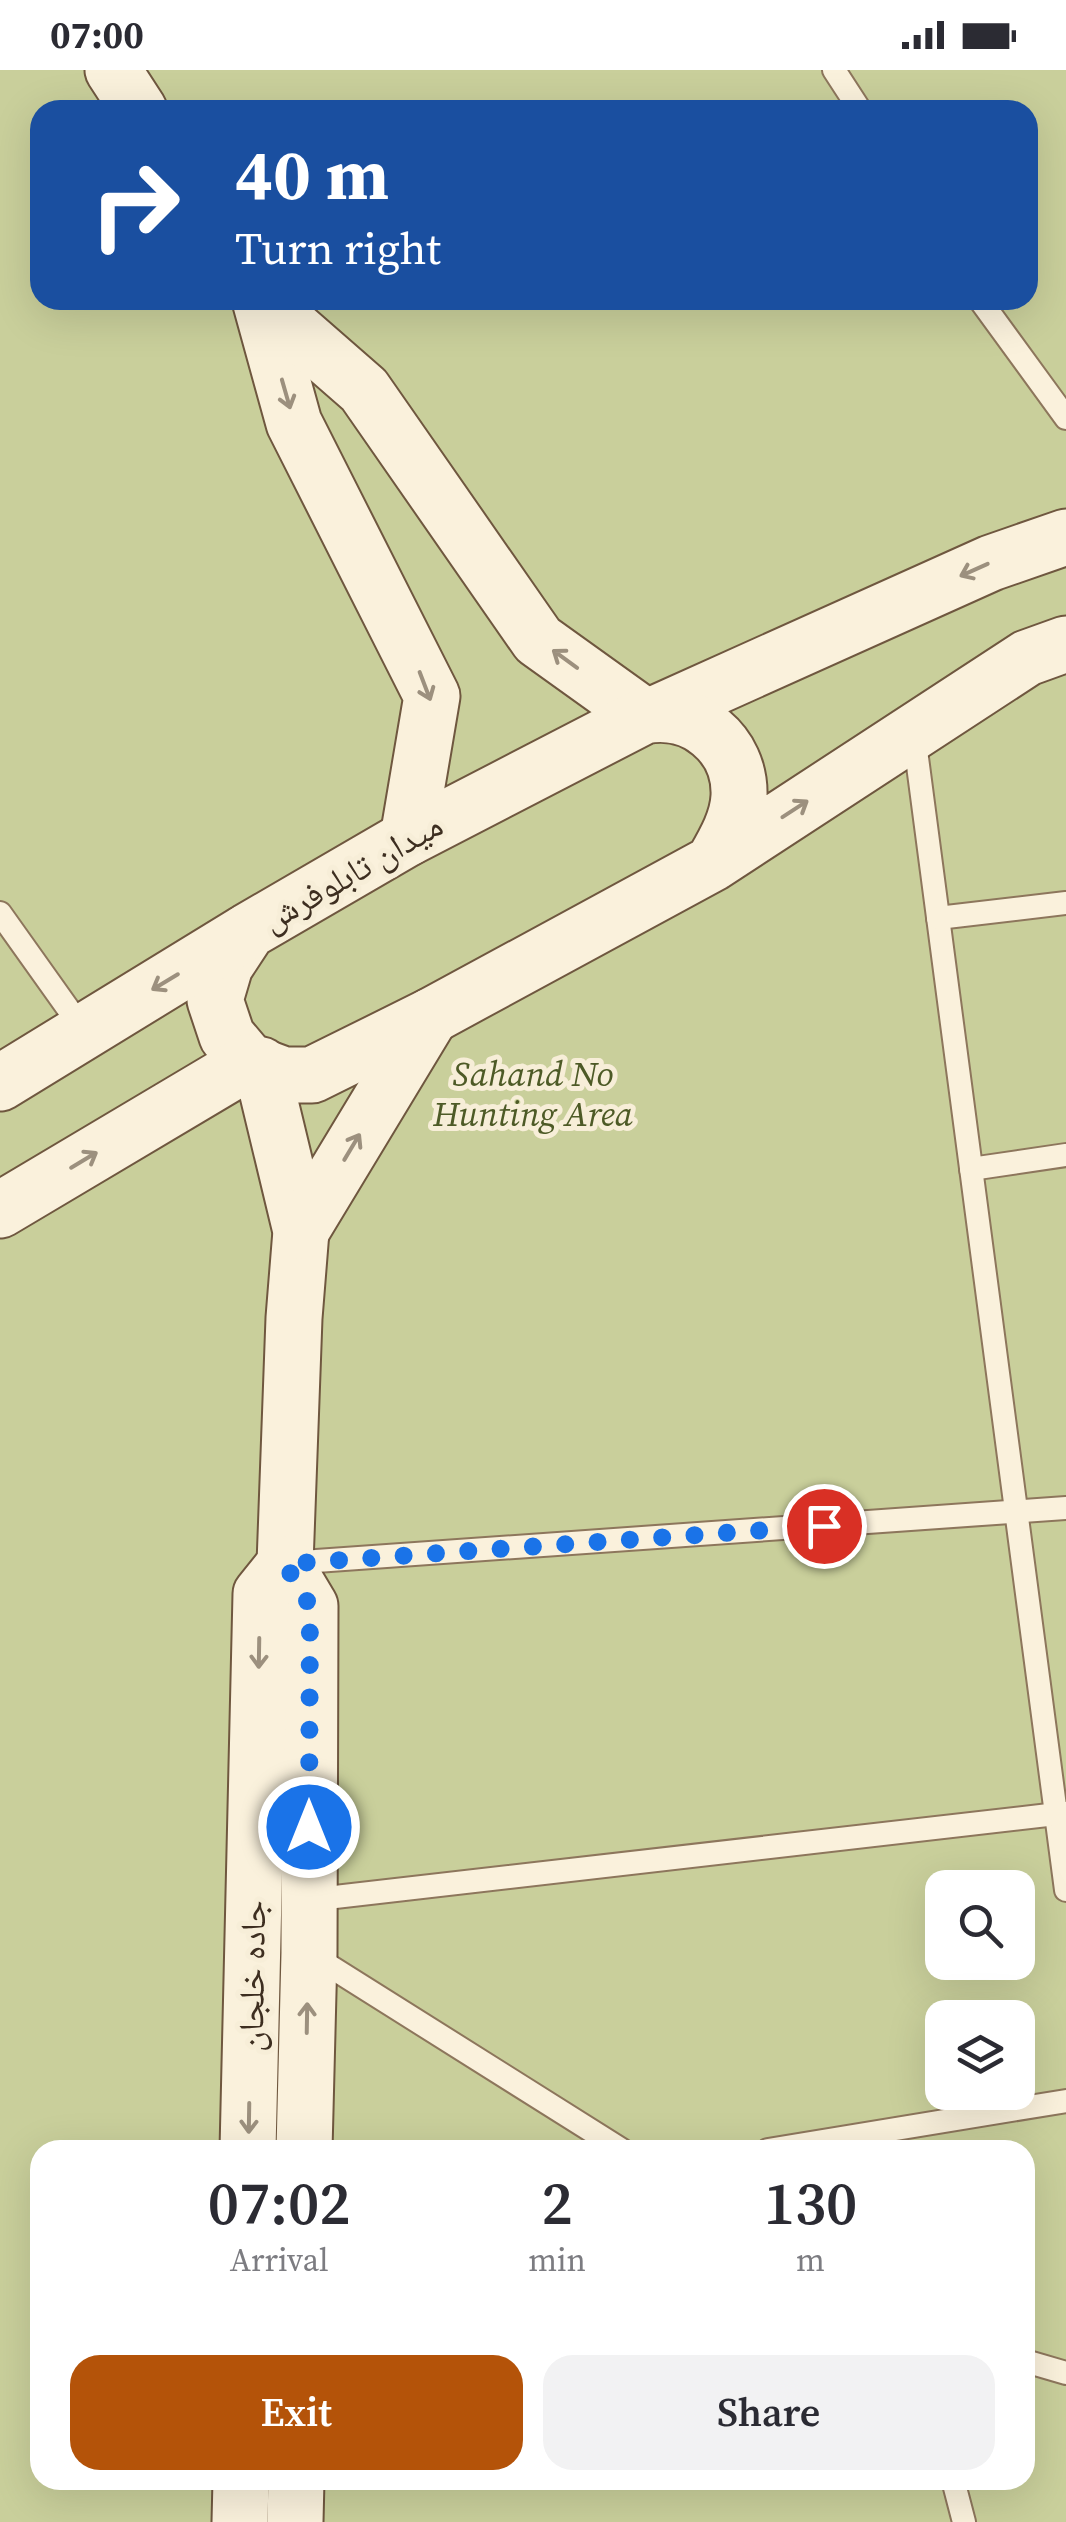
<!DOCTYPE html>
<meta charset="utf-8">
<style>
body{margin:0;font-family:"Source Serif 4","Noto Naskh Arabic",serif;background:#f2f2f3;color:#2b2b33;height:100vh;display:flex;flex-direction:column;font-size:38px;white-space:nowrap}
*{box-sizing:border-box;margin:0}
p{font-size:32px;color:#7c7c81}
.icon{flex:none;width:55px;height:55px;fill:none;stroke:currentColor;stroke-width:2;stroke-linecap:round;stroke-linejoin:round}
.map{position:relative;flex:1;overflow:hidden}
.sheet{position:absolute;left:30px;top:2070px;width:1005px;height:350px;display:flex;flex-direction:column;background:#fff;border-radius:30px;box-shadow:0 10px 40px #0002}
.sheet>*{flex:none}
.top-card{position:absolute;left:30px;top:30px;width:1008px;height:210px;border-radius:30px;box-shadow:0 10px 40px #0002;background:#1a4fa0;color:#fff;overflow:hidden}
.buttons{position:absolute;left:925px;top:1800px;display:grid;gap:20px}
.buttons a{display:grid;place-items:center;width:110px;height:110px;border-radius:20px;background:#fff;box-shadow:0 10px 40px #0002;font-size:50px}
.pin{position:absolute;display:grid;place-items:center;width:85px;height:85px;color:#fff;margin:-42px;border:5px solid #fff;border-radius:50%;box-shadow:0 2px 10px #0007}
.me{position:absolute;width:110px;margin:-55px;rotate:0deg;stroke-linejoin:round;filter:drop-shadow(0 0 8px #0008)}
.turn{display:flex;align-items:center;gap:35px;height:210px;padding:0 40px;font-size:45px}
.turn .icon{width:130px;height:130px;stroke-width:2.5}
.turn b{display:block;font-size:70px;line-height:85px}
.eta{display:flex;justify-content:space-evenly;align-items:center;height:170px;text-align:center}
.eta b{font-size:60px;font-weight:600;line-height:70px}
.cta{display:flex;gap:20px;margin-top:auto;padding:20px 40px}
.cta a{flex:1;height:115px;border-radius:30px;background:#b45309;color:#fff;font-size:40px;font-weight:600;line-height:115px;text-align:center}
.cta a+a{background:#f2f2f3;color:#2b2b33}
.status{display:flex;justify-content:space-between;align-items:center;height:70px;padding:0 50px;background:#fff;direction:ltr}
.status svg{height:28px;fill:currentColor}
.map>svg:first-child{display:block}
.green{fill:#c9cf9b;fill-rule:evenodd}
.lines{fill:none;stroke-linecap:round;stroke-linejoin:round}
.lane-casing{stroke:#8d765c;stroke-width:26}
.secondary-casing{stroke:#6f573f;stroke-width:59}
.lane{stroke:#faf1dc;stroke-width:22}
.secondary{stroke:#faf1dc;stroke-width:55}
.oneway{stroke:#9c907e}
.route{stroke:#1a73e8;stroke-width:18;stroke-dasharray:0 32.4}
.labels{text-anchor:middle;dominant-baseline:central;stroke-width:10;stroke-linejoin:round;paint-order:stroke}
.street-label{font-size:35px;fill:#3d2e20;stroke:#f7eed8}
.park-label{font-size:35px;font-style:italic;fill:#4d5a26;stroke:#f7eed8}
</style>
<div class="status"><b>07:00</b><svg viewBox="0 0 49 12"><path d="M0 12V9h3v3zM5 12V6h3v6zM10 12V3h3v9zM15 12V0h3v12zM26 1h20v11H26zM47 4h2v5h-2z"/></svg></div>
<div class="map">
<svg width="1066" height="2452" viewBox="0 0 1066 2452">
<rect width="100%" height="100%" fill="#f0e4c8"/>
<path class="green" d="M0,0H1066V2452H0ZM40,40H1028V230H40ZM942,1818H1018V1892H942ZM942,1948H1018V2022H942ZM40,2080H1025V2410H40Z"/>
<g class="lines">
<defs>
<g id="lane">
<path d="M834,0L860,40"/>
<path d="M980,230L1066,348"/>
<path d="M914,665L1066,1820"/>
<path d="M0,843L84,961"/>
<path d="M938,848L1066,833"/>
<path d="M971,1099L1066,1085"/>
<path d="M288,1493L1066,1438"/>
<path d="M309,1830L1066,1743"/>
<path d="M312,1885L622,2080"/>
<path d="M768,2080L1066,2031"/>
<path d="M1025,2291L1066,2303"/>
<path d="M953,2410L964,2452"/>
</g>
<g id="secondary">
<path d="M113,0L139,40"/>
<path d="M260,230L294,353L432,626L408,768"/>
<path d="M261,230L364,320L538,570L644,646"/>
<path d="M655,644L991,493L1066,467"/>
<path d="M713,793C725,772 738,750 739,726C741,674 694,636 644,646L408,768L248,861L225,896L215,930L227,966L249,992L284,1005H312L431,946L713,793L1027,588L1066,574"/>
<path d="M261,995L301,1161L294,1248L285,1494"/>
<path d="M0,1013L245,863"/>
<path d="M0,1140L249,992"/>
<path d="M301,1161L431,946"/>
<path d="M285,1494L310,1536L309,1883L304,2080"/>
<path d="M248,2080L261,1524L285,1494"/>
<path d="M240,2452L241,2410"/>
<path d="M295,2452L296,2410"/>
</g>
</defs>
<use href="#lane" class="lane-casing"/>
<use href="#secondary" class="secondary-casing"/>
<use href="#lane" class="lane"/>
<use href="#secondary" class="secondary"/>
</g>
<defs><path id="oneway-shaft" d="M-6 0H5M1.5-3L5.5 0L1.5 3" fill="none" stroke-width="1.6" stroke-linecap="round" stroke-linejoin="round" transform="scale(2.5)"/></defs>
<g class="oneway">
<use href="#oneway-shaft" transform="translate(286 324) rotate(74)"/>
<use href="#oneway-shaft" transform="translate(974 500) rotate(156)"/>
<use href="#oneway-shaft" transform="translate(565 589) rotate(-144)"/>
<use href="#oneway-shaft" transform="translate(425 616) rotate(69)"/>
<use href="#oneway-shaft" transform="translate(795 739) rotate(-33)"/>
<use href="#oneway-shaft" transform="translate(165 912) rotate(149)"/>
<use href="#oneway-shaft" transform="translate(352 1077) rotate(-59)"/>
<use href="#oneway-shaft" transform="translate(84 1090) rotate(-31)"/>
<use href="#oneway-shaft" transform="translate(259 1583) rotate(91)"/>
<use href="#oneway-shaft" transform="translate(307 1948) rotate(-89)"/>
<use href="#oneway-shaft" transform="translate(249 2048) rotate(91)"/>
</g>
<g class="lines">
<path class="route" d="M309,1757L310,1536L285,1494L824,1456"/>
</g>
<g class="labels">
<g class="street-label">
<text transform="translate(352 802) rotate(-30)">میدان تابلوفرش</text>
<text transform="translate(252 1906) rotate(-89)">جاده خلجان</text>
</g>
<g class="park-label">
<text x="533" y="1004">Sahand No<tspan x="533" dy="40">Hunting Area</tspan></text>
</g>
</g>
</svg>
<div class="buttons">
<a><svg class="icon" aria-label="search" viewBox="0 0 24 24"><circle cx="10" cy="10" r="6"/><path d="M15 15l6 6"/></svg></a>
<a><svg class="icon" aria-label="layers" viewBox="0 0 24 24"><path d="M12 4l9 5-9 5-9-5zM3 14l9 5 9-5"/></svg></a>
</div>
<div class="pin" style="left:824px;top:1456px;background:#d93025"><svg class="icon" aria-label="arrive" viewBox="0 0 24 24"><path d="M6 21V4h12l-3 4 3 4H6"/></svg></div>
<svg class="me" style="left:309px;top:1757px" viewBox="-20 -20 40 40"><circle r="17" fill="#1a73e8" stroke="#fff" stroke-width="3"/><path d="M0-11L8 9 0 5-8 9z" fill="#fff"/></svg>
<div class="top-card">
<div class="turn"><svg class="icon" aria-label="right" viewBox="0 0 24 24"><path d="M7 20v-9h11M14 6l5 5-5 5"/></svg><div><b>40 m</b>Turn right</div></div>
</div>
<section class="sheet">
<div class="eta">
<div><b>07:02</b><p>Arrival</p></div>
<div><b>2</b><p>min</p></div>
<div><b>130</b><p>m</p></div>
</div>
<div class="cta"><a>Exit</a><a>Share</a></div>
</section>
</div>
